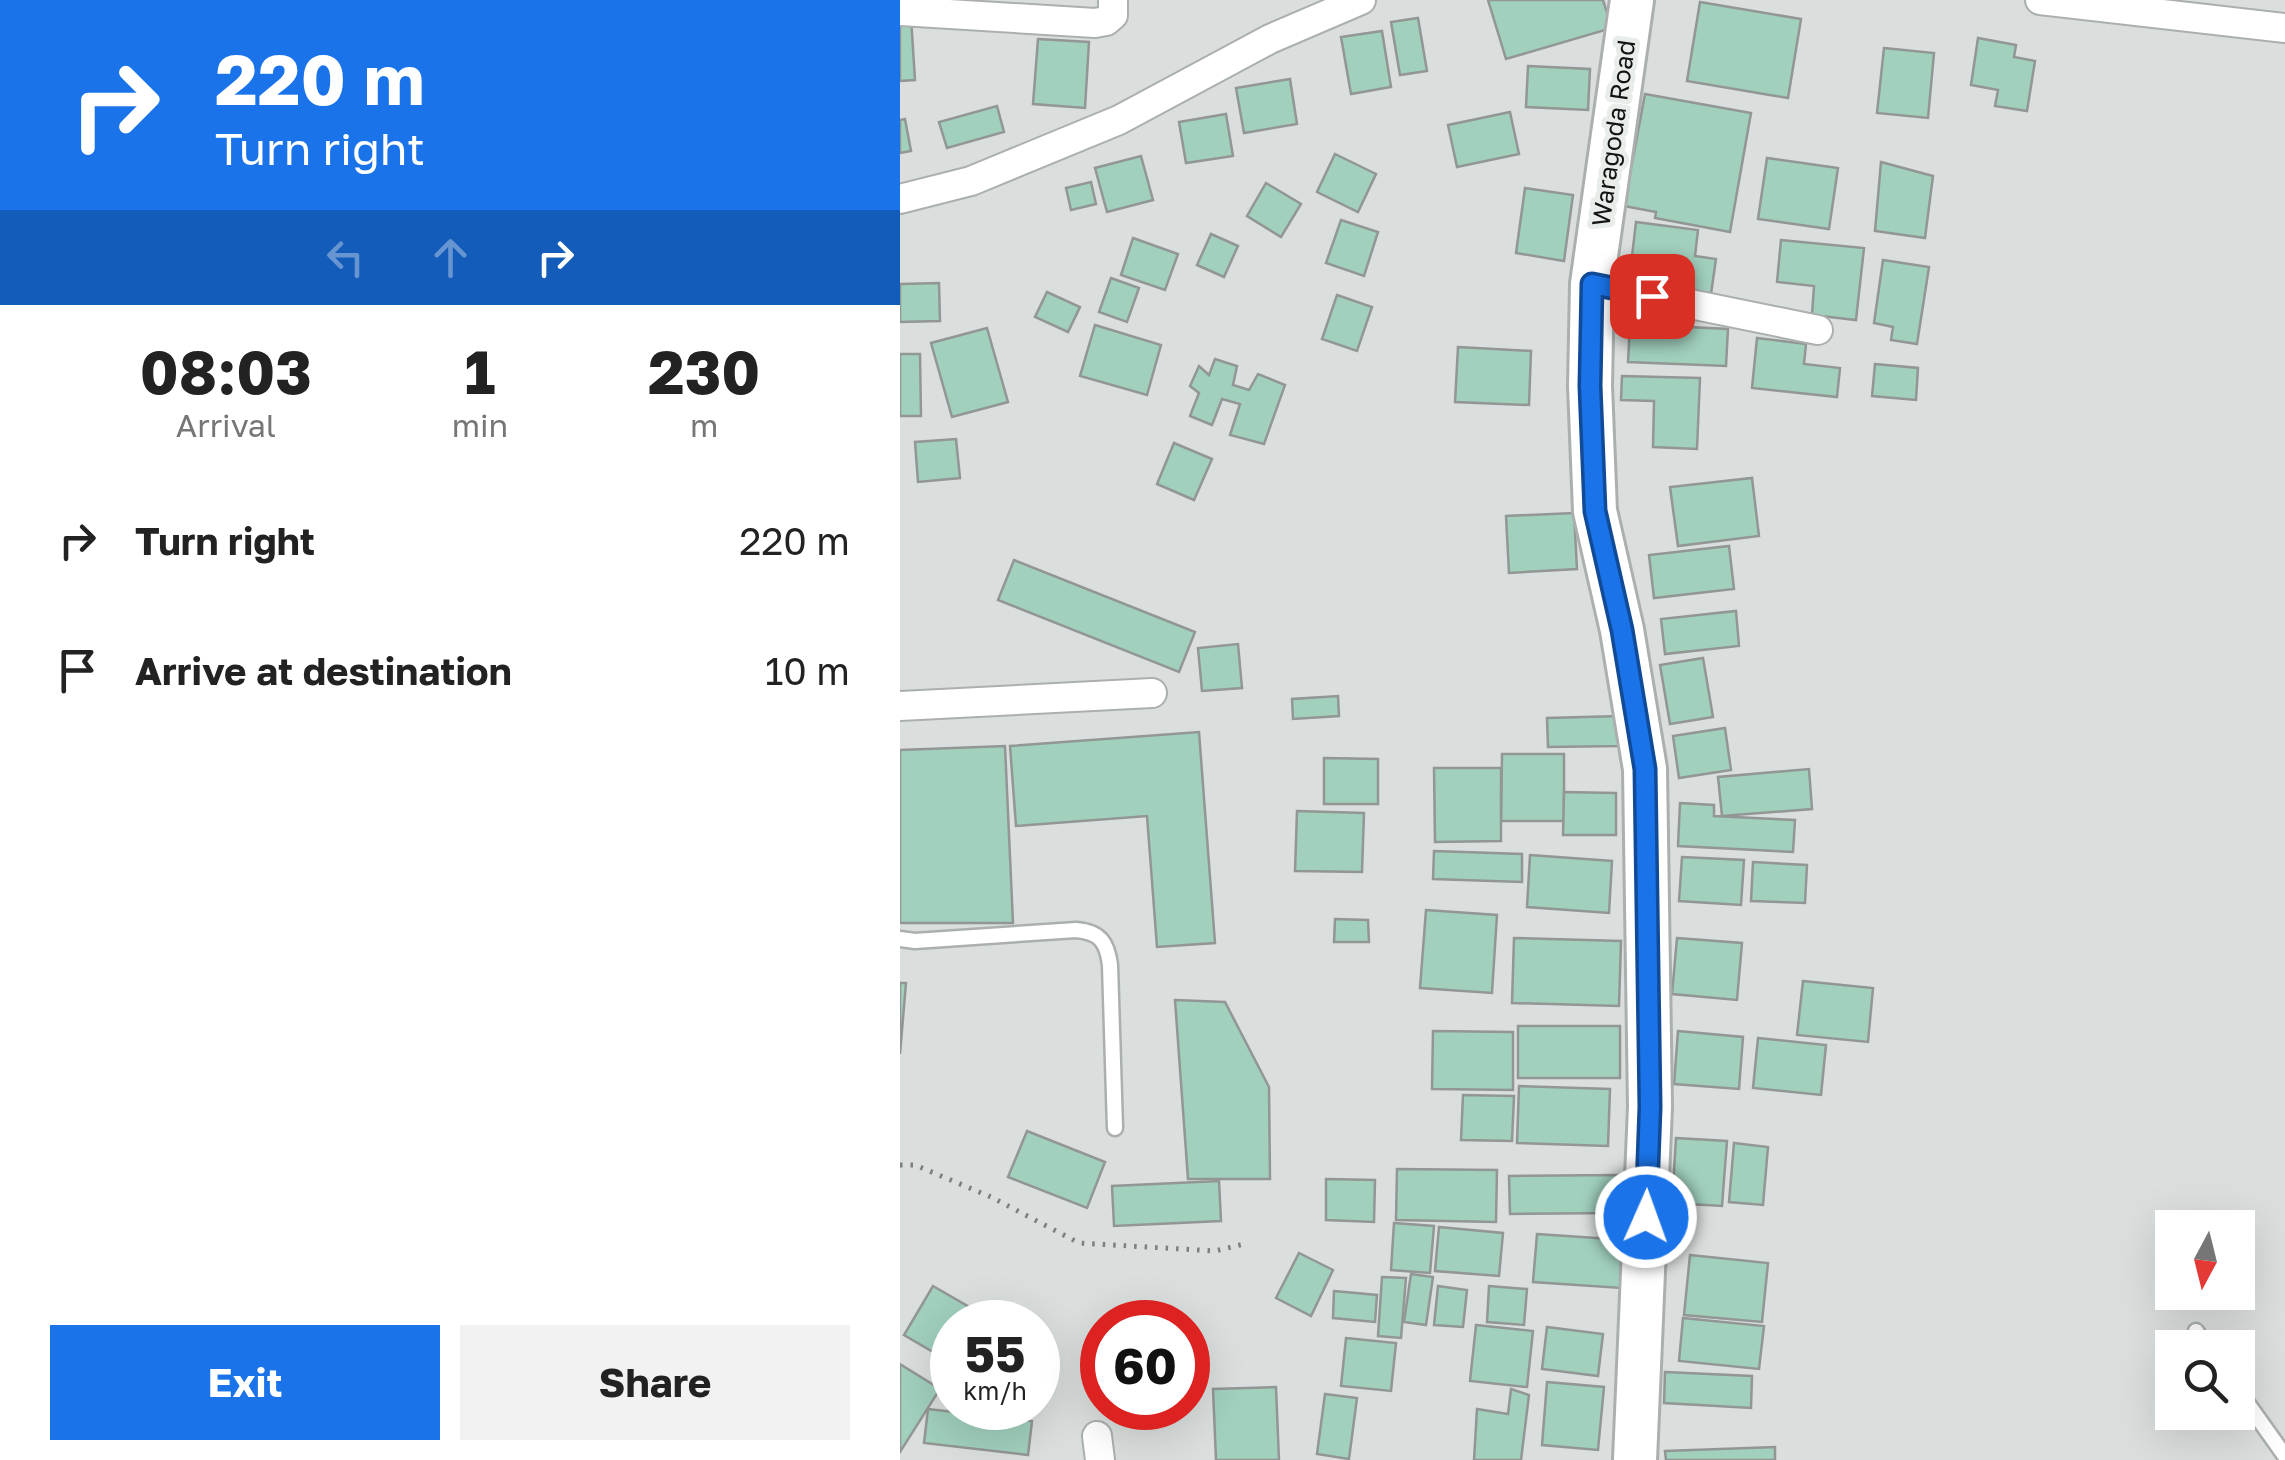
<!DOCTYPE html>
<style>
body{margin:0;font-family:"Golos Text",sans-serif;background:#f2f2f2;color:#222;height:100vh;display:flex;flex-direction:column;font-size:38px;white-space:nowrap}
*{box-sizing:border-box;margin:0}
p{font-size:32px;color:#767676}
.icon{flex:none;width:55px;height:55px;fill:none;stroke:currentColor;stroke-width:2;stroke-linecap:round;stroke-linejoin:round}
.map{position:relative;flex:1;overflow:hidden}
.drawer{display:flex;flex-direction:column;background:#fff;width:900px}
.drawer>*{flex:none}
.banner{background:#1a73e8;color:#fff;overflow:hidden}
.needle{width:65px;rotate:187deg}
.fabs{position:absolute;left:1255px;top:1210px;display:grid;gap:20px}
.fabs a{display:grid;place-items:center;width:100px;height:100px;border-radius:0px;background:#fff;box-shadow:0 10px 40px #0002;font-size:50px}
.speed{position:absolute;left:30px;top:1300px;display:flex;gap:20px;font-size:50px;font-weight:700;text-align:center}
.speed>*{display:grid;place-content:center;width:130px;height:130px;border-radius:50%;background:#fff;box-shadow:0 10px 40px #0002;line-height:1}
.speed small{font-size:25px;font-weight:400}
.speed .limit{border:15px solid #d22;background:#fff;color:#111}
.pin{position:absolute;display:grid;place-items:center;width:85px;height:85px;color:#fff;margin:-42px;border-radius:20px;box-shadow:0 5px 15px #0006}
.me{position:absolute;width:110px;margin:-55px;rotate:2deg;stroke-linejoin:round;filter:drop-shadow(0 0 8px #0008)}
.turn{display:flex;align-items:center;gap:35px;height:210px;padding:0 50px;font-size:45px}
.turn .icon{width:130px;height:130px;stroke-width:2.5}
.turn b{display:block;font-size:70px;line-height:85px}
.lanes{display:flex;align-items:center;height:95px;padding:0 50px;background:#0003;justify-content:center;gap:50px;direction:ltr}
.lanes .off{opacity:.35}
.eta{display:flex;justify-content:space-evenly;align-items:center;height:170px;text-align:center}
.eta b{font-size:60px;font-weight:700;line-height:70px}
.action{display:flex;gap:20px;margin-top:auto;padding:20px 50px}
.action a{flex:1;height:115px;border-radius:0px;background:#1a73e8;color:#fff;font-size:40px;font-weight:700;line-height:115px;text-align:center}
.action a+a{background:#f2f2f2;color:#222}
ul{padding:0;list-style:none}
li{display:flex;align-items:center;gap:30px;height:130px;padding:0 50px}
li div{flex:1}
li b{display:block;font-size:38px}
li em{font-style:normal}
main{display:flex;flex:1;min-height:0}
.map>svg:first-child{display:block}
.building{fill:#a1d0bd;stroke:#929694;stroke-width:2.5}
.lines{fill:none;stroke-linecap:round;stroke-linejoin:round}
.lane-casing{stroke:#abb0ae;stroke-width:19}
.street-casing{stroke:#abb0ae;stroke-width:32}
.primary-casing{stroke:#abb0ae;stroke-width:48}
.path{stroke:#7c7f7e;stroke-width:5;stroke-dasharray:2.5 8;stroke-linecap:butt}
.lane{stroke:#fff;stroke-width:14}
.street{stroke:#fff;stroke-width:28}
.primary{stroke:#fff;stroke-width:42}
.route-casing{stroke:#114b97;stroke-width:25}
.route{stroke:#1a73e8;stroke-width:18}
.labels{text-anchor:middle;dominant-baseline:central;stroke-width:10;stroke-linejoin:round;paint-order:stroke}
.street-label{font-size:25px;fill:#121413;stroke:#e8edea}
</style>
<main>
<section class="drawer">
<div class="banner">
<div class="turn"><svg class="icon" aria-label="right" viewBox="0 0 24 24"><path d="M7 20v-9h11M14 6l5 5-5 5"/></svg><div><b>220 m</b>Turn right</div></div>
<div class="lanes"><svg class="icon off" aria-label="left" viewBox="0 0 24 24"><path d="M17 20v-9H6M10 6l-5 5 5 5"/></svg><svg class="icon off" aria-label="ahead" viewBox="0 0 24 24"><path d="M12 20V5M6 11l6-6 6 6"/></svg><svg class="icon" aria-label="right" viewBox="0 0 24 24"><path d="M7 20v-9h11M14 6l5 5-5 5"/></svg></div>
</div>
<div class="eta">
<div><b>08:03</b><p>Arrival</p></div>
<div><b>1</b><p>min</p></div>
<div><b>230</b><p>m</p></div>
</div>
<ul>
<li><svg class="icon" aria-label="right" viewBox="0 0 24 24"><path d="M7 20v-9h11M14 6l5 5-5 5"/></svg><div><b>Turn right</b></div><em>220 m</em></li>
<li><svg class="icon" aria-label="arrive" viewBox="0 0 24 24"><path d="M6 21V4h12l-3 4 3 4H6"/></svg><div><b>Arrive at destination</b></div><em>10 m</em></li>
</ul>
<div class="action"><a>Exit</a><a>Share</a></div>
</section>
<div class="map">
<svg width="1385" height="1460" viewBox="0 0 1385 1460">
<rect width="100%" height="100%" fill="#dadfdd"/>
<g class="building">
<path d="M588,0H703L712,28L606,59Z"/>
<path d="M800,2L901,19L888,98L787,81Z"/>
<path d="M0,17H11L15,80L0,81Z"/>
<path d="M518,18L527,71L500,75L491,22Z"/>
<path d="M482,31L491,87L451,94L441,37Z"/>
<path d="M1078,38L1116,45L1114,57L1135,61L1127,111L1095,106L1098,90L1071,85Z"/>
<path d="M138,39L189,42L185,108L133,104Z"/>
<path d="M984,48L1034,53L1028,118L977,113Z"/>
<path d="M628,66L690,69L688,110L626,107Z"/>
<path d="M390,79L397,124L344,133L336,88Z"/>
<path d="M745,94L851,113L830,232L755,218L756,212L724,206Z"/>
<path d="M97,106L104,132L47,148L39,122Z"/>
<path d="M610,112L619,154L557,167L548,125Z"/>
<path d="M326,114L333,156L286,163L279,122Z"/>
<path d="M5,119L11,151L0,153V120Z"/>
<path d="M435,154L476,174L458,212L417,192Z"/>
<path d="M241,156L253,200L207,212L195,168Z"/>
<path d="M867,158L938,168L929,229L858,219Z"/>
<path d="M981,162L1033,176L1025,238L975,231Z"/>
<path d="M191,182L196,204L171,210L166,188Z"/>
<path d="M366,183L401,204L381,237L347,216Z"/>
<path d="M625,188L673,195L664,261L616,253Z"/>
<path d="M441,220L478,232L464,276L426,263Z"/>
<path d="M736,222L798,230L795,256L816,259L811,294L776,289L778,271L731,265Z"/>
<path d="M311,234L338,246L324,277L297,265Z"/>
<path d="M233,238L278,254L265,290L221,275Z"/>
<path d="M881,240L964,248L956,320L912,315L914,286L877,282Z"/>
<path d="M983,260L1029,267L1017,344L991,340L993,327L974,323Z"/>
<path d="M211,278L239,288L227,322L199,312Z"/>
<path d="M39,283L40,321L0,322V284Z"/>
<path d="M147,292L180,307L168,332L135,317Z"/>
<path d="M437,295L472,307L457,351L422,339Z"/>
<path d="M730,324L828,329L826,366L728,362Z"/>
<path d="M195,325L261,345L247,395L180,376Z"/>
<path d="M87,328L108,402L52,417L31,343Z"/>
<path d="M857,338L906,344L904,364L940,368L937,397L852,388Z"/>
<path d="M558,347L631,351L629,405L555,402Z"/>
<path d="M0,354H20L21,416H0Z"/>
<path d="M315,359L337,366L333,385L349,390L358,374L385,385L364,444L330,435L340,404L322,399L312,425L290,416L299,393L290,386L299,366L309,375Z"/>
<path d="M975,364L1018,368L1016,400L972,396Z"/>
<path d="M722,376L800,378L797,449L753,447L754,401L721,400Z"/>
<path d="M56,439L60,478L18,482L15,442Z"/>
<path d="M274,443L312,459L294,500L257,484Z"/>
<path d="M852,478L859,536L778,546L770,487Z"/>
<path d="M674,513L677,569L609,573L606,516Z"/>
<path d="M829,546L834,589L754,598L749,555Z"/>
<path d="M114,560L295,632L279,672L98,600Z"/>
<path d="M836,611L839,646L765,654L761,619Z"/>
<path d="M338,644L342,688L302,691L298,648Z"/>
<path d="M803,658L813,717L770,724L760,665Z"/>
<path d="M438,696L439,716L393,719L392,699Z"/>
<path d="M720,716L721,746L648,747L647,718Z"/>
<path d="M825,728L831,770L779,778L773,736Z"/>
<path d="M299,732L315,943L257,947L247,816L116,826L110,746Z"/>
<path d="M105,746L113,923H0V750Z"/>
<path d="M602,754H664V821H601Z"/>
<path d="M424,758L478,759V804H424Z"/>
<path d="M534,768H601V841L535,842Z"/>
<path d="M909,769L912,809L822,816L818,777Z"/>
<path d="M664,792L716,793V835H663Z"/>
<path d="M780,803L814,805V816L895,820L893,852L778,846Z"/>
<path d="M397,811L464,813L462,872L395,871Z"/>
<path d="M534,851L622,854V882L533,879Z"/>
<path d="M630,855L712,861L709,913L627,907Z"/>
<path d="M782,857L844,860L841,905L779,901Z"/>
<path d="M853,862L907,865L905,903L851,901Z"/>
<path d="M526,910L597,915L592,993L520,988Z"/>
<path d="M435,919L468,920L469,942H434Z"/>
<path d="M614,938L721,941L719,1006L612,1003Z"/>
<path d="M777,938L842,943L837,1000L772,994Z"/>
<path d="M903,981L973,988L968,1042L897,1035Z"/>
<path d="M0,983H6L0,1054Z"/>
<path d="M275,1000L325,1002L369,1087L370,1179H288Z"/>
<rect x="618" y="1026" width="102" height="52"/>
<path d="M533,1031L613,1032V1090L532,1089Z"/>
<path d="M778,1031L843,1037L839,1089L774,1084Z"/>
<path d="M858,1038L926,1045L921,1095L853,1088Z"/>
<path d="M619,1086L710,1089L708,1146L617,1143Z"/>
<path d="M563,1095L614,1096L612,1141L561,1140Z"/>
<path d="M127,1131L205,1162L187,1208L108,1177Z"/>
<path d="M776,1138L827,1141L822,1206L772,1203Z"/>
<path d="M834,1143L868,1147L863,1205L829,1202Z"/>
<path d="M497,1169L597,1170L596,1222L496,1220Z"/>
<path d="M720,1175V1213L610,1214L609,1176Z"/>
<path d="M426,1179L475,1180L474,1222L426,1220Z"/>
<path d="M319,1181L321,1221L214,1226L212,1186Z"/>
<path d="M494,1223L534,1226L530,1273L491,1270Z"/>
<path d="M539,1227L603,1233L599,1276L535,1271Z"/>
<path d="M637,1234L725,1240L721,1288L633,1282Z"/>
<path d="M399,1253L433,1270L411,1316L376,1298Z"/>
<path d="M790,1255L868,1263L862,1322L784,1315Z"/>
<path d="M511,1274L533,1277L526,1325L504,1322Z"/>
<path d="M482,1277L506,1278L501,1338L478,1336Z"/>
<path d="M33,1286L83,1315L78,1322H52V1363L4,1335Z"/>
<path d="M538,1286L567,1290L563,1327L534,1325Z"/>
<path d="M589,1286L627,1289L624,1325L587,1322Z"/>
<path d="M434,1291L477,1295L475,1322L433,1318Z"/>
<path d="M783,1318L864,1326L859,1369L779,1361Z"/>
<path d="M576,1325L633,1331L627,1387L570,1381Z"/>
<path d="M647,1327L703,1334L698,1376L642,1369Z"/>
<path d="M446,1338L496,1343L491,1391L441,1386Z"/>
<path d="M0,1364L40,1389L0,1452Z"/>
<path d="M765,1372L852,1376L851,1408L764,1403Z"/>
<path d="M647,1382L704,1387L698,1450L642,1445Z"/>
<path d="M376,1387L379,1460H316L313,1389Z"/>
<path d="M611,1389L629,1395L621,1460H574L577,1409L608,1414Z"/>
<path d="M425,1394L457,1398L449,1459L417,1454Z"/>
<path d="M28,1409L132,1421L128,1455L24,1443Z"/>
<path d="M875,1447V1460H766L765,1451Z"/>
</g>
<g class="lines">
<defs>
<g id="lane">
<path d="M0,939L15,941L176,930C200,932 207,942 210,965L215,1128"/>
<path d="M1296,1331L1307,1348"/>
<path d="M1338,1390L1385,1456"/>
</g>
<g id="street">
<path d="M1140,0L1385,28"/>
<path d="M0,11L195,23L206,21L213,15V0"/>
<path d="M0,199L71,181L219,120L370,39L461,0"/>
<path d="M692,284L918,330"/>
<path d="M0,706L252,693"/>
<path d="M197,1436L200,1460"/>
</g>
<path id="primary" d="M732,0L692,284L690,386L695,511L722,630L745,769L750,1107L735,1460"/>
</defs>
<use href="#lane" class="lane-casing"/>
<use href="#street" class="street-casing"/>
<use href="#primary" class="primary-casing"/>
<path class="path" d="M0,1165H15L91,1197L179,1243L315,1251L348,1243"/>
<use href="#lane" class="lane"/>
<use href="#street" class="street"/>
<use href="#primary" class="primary"/>
</g>
<g class="lines">
<defs>
<path id="route" d="M746,1217L750,1107L745,769L722,630L695,511L690,386L692,284L752,296"/>
</defs>
<use href="#route" class="route-casing"/>
<use href="#route" class="route"/>
</g>
<g class="labels">
<g class="street-label">
<text transform="translate(713 133) rotate(-82)">Waragoda Road</text>
</g>
</g>
</svg>
<div class="fabs">
<a><svg class="needle" viewBox="-14 -14 28 28"><path d="M0-13l5 13h-10z" fill="#e53935"/><path d="M0 13l5-13h-10z" fill="#767676"/></svg></a>
<a><svg class="icon" aria-label="search" viewBox="0 0 24 24"><circle cx="10" cy="10" r="6"/><path d="M15 15l6 6"/></svg></a>
</div>
<div class="speed"><div>55<small>km/h</small></div><div class="limit">60</div></div>
<div class="pin" style="left:752px;top:296px;background:#d93025"><svg class="icon" aria-label="arrive" viewBox="0 0 24 24"><path d="M6 21V4h12l-3 4 3 4H6"/></svg></div>
<svg class="me" style="left:746px;top:1217px" viewBox="-20 -20 40 40"><circle r="17" fill="#1a73e8" stroke="#fff" stroke-width="3"/><path d="M0-11L8 9 0 5-8 9z" fill="#fff"/></svg>
</div>
</main>
